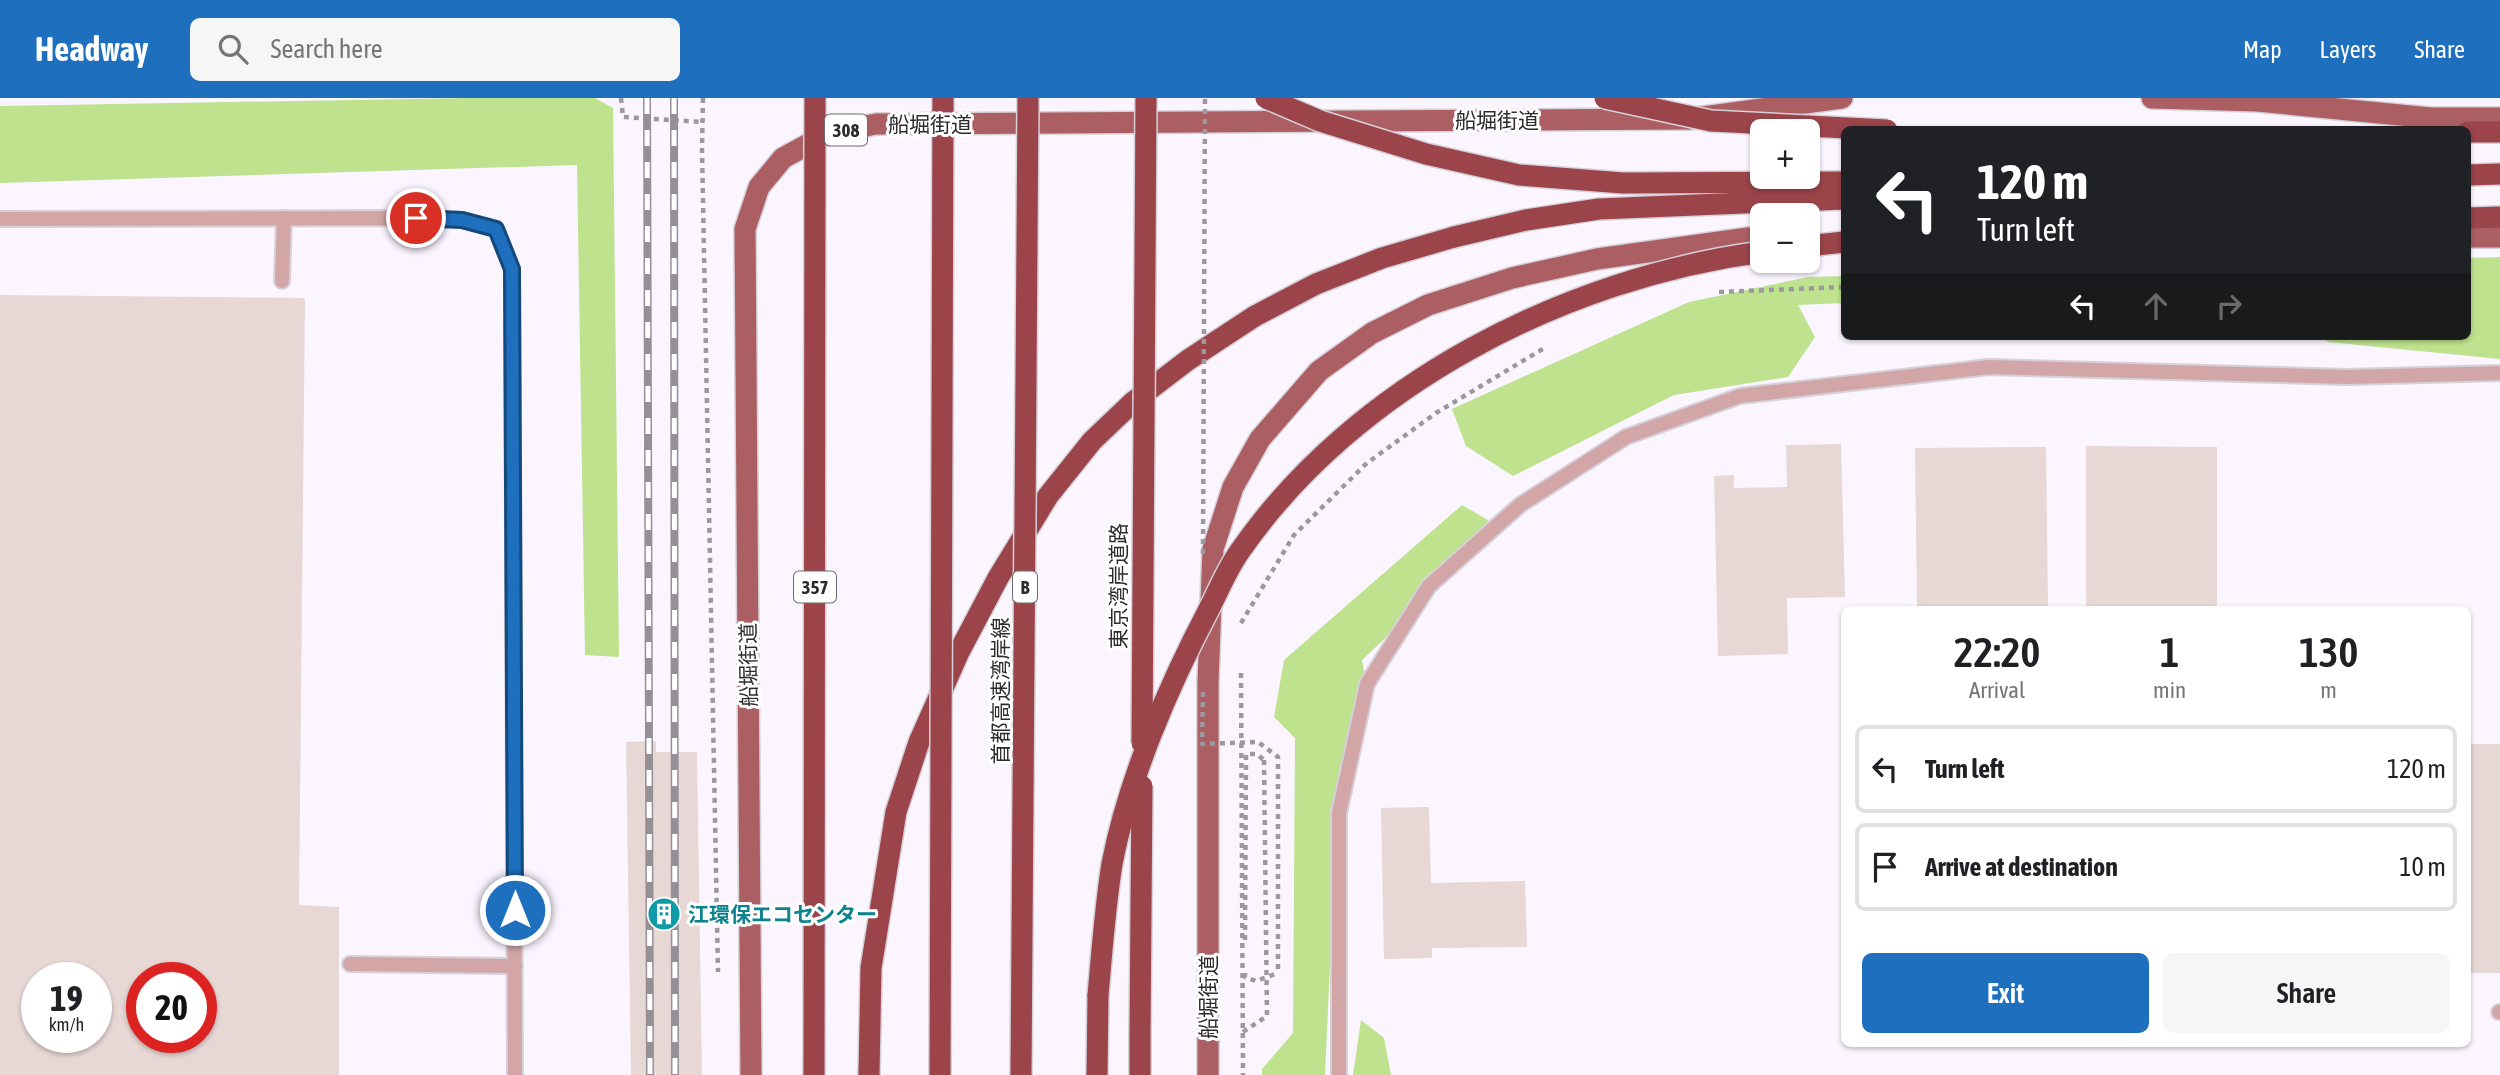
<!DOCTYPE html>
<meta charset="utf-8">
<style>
body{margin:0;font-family:"Asap Condensed","Noto Sans JP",sans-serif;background:#f6f6f6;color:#202124;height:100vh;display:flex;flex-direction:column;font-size:26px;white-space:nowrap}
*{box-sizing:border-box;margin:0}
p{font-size:23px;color:#757577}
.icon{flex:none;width:38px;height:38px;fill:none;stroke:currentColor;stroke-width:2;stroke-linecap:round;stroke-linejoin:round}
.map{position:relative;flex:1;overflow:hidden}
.panel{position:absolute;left:1841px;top:508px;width:630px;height:441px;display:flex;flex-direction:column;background:#fff;border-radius:10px;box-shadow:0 2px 5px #0004}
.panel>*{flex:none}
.hud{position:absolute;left:1841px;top:28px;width:630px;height:214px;border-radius:10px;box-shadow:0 2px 5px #0004;background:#202124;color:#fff;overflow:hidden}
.controls{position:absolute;left:1750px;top:21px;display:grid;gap:14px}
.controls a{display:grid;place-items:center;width:70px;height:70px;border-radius:10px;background:#fff;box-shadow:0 2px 5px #0004;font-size:35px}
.speed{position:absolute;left:21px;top:864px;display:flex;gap:14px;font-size:35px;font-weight:700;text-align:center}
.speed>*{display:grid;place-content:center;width:91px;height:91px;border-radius:50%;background:#fff;box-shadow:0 2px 5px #0004;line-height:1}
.speed small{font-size:18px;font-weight:400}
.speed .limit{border:10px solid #d22;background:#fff;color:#111}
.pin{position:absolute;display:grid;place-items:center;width:60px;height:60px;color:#fff;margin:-30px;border:4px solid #fff;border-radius:50%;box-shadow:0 2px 7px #0007}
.me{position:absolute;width:77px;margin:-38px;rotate:0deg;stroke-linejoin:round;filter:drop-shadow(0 0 5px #0008)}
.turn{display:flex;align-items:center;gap:24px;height:147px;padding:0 21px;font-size:32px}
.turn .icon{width:91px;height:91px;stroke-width:2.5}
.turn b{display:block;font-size:49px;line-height:60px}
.lanes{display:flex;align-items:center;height:66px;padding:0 21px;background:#0003;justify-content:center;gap:35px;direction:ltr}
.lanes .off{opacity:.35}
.eta{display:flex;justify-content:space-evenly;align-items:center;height:119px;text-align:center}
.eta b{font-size:42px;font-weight:600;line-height:49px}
.action{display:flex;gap:14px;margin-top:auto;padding:14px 21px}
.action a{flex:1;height:80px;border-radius:10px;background:#1e70bf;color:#fff;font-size:28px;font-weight:600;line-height:80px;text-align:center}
.action a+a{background:#f6f6f6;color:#202124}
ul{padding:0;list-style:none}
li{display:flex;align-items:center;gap:21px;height:88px;margin:0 14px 10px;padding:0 7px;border:4px solid #e0e0e0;border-radius:10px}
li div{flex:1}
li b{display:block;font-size:26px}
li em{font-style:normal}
header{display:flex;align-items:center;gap:42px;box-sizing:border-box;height:98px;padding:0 35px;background:#1e70bf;color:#fff}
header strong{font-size:33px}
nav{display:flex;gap:38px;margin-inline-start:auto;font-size:24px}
.search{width:490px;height:63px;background:#f6f6f6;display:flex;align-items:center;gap:18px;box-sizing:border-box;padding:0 24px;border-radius:10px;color:#757577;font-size:26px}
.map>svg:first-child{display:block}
.green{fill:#bee28e}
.building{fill:#e7d7d5;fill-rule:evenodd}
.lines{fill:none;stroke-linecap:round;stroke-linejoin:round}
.lane-casing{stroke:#d6d0d9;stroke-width:18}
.primary-casing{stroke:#d6d0d9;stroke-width:24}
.highway-casing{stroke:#d6d0d9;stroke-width:24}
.path{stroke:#9d989f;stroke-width:4.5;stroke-dasharray:5 5;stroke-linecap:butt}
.lane{stroke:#d2a6a6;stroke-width:14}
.primary{stroke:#ab5f62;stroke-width:21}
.highway{stroke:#9b444a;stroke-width:21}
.rail-casing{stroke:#959097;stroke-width:8}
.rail{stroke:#fff;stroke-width:5;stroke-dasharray:16;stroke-linecap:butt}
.highway-bridge-casing{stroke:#d6d0d9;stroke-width:24;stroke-linecap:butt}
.path-bridge{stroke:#9d989f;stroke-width:4.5;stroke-dasharray:5 5;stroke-linecap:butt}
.highway-bridge{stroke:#9b444a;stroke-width:21}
.route-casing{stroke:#14497c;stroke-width:18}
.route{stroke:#1e70bf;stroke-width:12}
.labels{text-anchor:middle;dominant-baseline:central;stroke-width:6;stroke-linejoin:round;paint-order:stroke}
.shield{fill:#fff;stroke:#6c6a6d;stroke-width:2}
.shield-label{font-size:19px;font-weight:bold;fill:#2d2a2e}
.street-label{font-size:21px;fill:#2d2a2e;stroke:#fff}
.culture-label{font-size:21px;font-weight:bold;fill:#0d838f;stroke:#fff;text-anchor:start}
</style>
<header>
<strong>Headway</strong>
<div class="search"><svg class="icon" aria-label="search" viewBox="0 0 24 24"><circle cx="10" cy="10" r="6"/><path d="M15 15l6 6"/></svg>Search here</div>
<nav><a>Map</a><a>Layers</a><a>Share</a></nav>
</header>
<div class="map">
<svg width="2500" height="977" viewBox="0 0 2500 977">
<rect width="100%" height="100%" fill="#fbf5ff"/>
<g class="green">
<path d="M466,0H595L613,10L619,559L585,557L577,67L0,85V8Z"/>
<path d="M2500,159V261L2328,244L2323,238H2468V160Z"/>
<path d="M1844,178V205L1798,207L1815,239L1788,279L1674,297L1513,378L1466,348L1452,311L1689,204L1808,179Z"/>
<path d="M1462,407L1488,422L1474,456L1362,562L1370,606L1339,670L1325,977H1262V971L1293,935L1295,640L1274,619L1284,562Z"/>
<path d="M1361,922L1384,940L1391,977H1353Z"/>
</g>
<g class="building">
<path d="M0,197L305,200L299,807L339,809V977H0ZM37,880H96V940H37ZM142,880H201V940H142Z"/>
<path d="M1841,346L1845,499L1787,500L1788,556L1718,558L1714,378L1734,377V390L1787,389L1786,347Z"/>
<path d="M2086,348L2217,349V511H2086Z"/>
<path d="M2046,349L2048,511H1917L1915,350Z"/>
<path d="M656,643V654H697L702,977H631L626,644Z"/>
<rect x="2468" y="646" width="32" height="229"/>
<path d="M1429,709L1431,785L1525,783L1527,849L1432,850V860L1384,861L1381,710Z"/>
</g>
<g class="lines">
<defs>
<g id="lane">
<path d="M0,121L416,120L462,122L496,131L512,171L515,977"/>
<path d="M282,183L284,120"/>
<path d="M350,866L515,868"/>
<path d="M2499,914H2500"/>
<path d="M1339,977V715L1367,586L1429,488L1520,407L1626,339L1740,298L1989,269L2347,279L2500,275"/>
</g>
<g id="primary">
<path d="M2152,0L2257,3L2431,20H2500"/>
<path d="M2468,139H2500"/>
<path d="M751,977L745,131L759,89L783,60L827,36L876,26L1688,21L1842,0"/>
<path d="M1208,977V584L1213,451L1233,389L1260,341L1319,273L1372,235L1428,207L1512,180L1597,161L1748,140H1762"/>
</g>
<g id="highway">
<path d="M2468,34H2500"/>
<path d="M2468,77L2500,76"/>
<path d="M2468,120L2500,119"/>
<path d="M1808,148L1844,144"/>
<path d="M869,977L871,870L896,714L919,644L959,554L998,480L1048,398L1092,343L1133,304L1188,262L1255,218L1316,186L1382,160L1454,139"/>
<path d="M1097,977L1098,897"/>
<path d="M1140,977V936"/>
</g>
</defs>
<use href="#lane" class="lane-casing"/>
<use href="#primary" class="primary-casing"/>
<use href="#highway" class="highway-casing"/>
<g class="path">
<path d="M621,0L623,19L702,24"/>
<path d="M703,0L702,51L718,874"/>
<path d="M1719,194L1844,189"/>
<path d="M1241,525L1294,437L1367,365L1436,315L1546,249"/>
<path d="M1241,575L1243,977"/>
<path d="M1245,842L1246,656H1257L1264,662"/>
<path d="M1245,875V879L1256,883L1278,875"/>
<path d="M1243,934L1267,918"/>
</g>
<use href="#lane" class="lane"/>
<use href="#primary" class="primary"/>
<use href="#highway" class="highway"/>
<defs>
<g id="rail">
<path d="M647,0L650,977"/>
<path d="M674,0L675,977"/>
</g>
</defs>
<use href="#rail" class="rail-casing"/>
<use href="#rail" class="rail"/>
<defs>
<g id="highway-bridge">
<path d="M1266,0L1320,23L1426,56L1519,77L1623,85L1844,84"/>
<path d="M1605,0L1711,23L1887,32"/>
<path d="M1454,139L1526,122L1599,111L1844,101"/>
<path d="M1142,645L1146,0"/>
<path d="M1098,897C1102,854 1105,809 1112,766C1128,682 1169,587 1209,511C1219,492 1227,471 1240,453C1355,287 1565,180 1762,154"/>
<path d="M1140,936L1142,688"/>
<path d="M814,977L815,0"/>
<path d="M940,977L943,0"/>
<path d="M1021,977L1028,0"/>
</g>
</defs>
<use href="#highway-bridge" class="highway-bridge-casing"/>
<g class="path-bridge">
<path d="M1203,456L1205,0"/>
<path d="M1203,594L1202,646L1258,644L1278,659V875"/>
<path d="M1264,662L1267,918"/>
</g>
<use href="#highway-bridge" class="highway-bridge"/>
</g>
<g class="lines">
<defs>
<path id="route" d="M416,120L462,122L496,131L512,171L515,812"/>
</defs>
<use href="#route" class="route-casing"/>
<use href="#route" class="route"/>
</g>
<defs>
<symbol id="building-disc" viewBox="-11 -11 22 22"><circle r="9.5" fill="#0f9aa8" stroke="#fff"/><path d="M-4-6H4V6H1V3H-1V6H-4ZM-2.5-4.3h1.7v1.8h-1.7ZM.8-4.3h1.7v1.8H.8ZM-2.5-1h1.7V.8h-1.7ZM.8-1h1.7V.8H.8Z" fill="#fff"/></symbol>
</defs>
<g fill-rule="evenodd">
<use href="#building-disc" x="645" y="797" width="38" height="38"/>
</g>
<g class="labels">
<g class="shield">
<rect x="825" y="16.5" width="42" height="31" rx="5"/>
<rect x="794" y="473.5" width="42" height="31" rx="5"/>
<rect x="1013" y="473.5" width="24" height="31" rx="5"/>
</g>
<g class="shield-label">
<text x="846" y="32">308</text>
<text x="815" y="489">357</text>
<text x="1025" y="489">B</text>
</g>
<g class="street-label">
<text x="1497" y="22">船堀街道</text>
<text x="930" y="26">船堀街道</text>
<text transform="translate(1118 488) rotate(-90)">東京湾岸道路</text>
<text transform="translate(748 567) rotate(-91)">船堀街道</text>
<text transform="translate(1000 593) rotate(-90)">首都高速湾岸線</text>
<text transform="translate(1208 899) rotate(-90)">船堀街道</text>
</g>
<g class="culture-label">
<text x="688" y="816">江環保エコセンター</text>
</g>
</g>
</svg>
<div class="controls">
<a>+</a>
<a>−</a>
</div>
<div class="speed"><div>19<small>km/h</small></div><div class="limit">20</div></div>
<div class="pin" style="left:416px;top:120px;background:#d93025"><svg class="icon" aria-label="arrive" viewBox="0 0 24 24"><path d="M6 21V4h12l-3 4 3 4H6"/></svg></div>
<svg class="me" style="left:515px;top:812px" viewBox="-20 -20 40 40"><circle r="17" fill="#1e70bf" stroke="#fff" stroke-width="3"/><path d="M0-11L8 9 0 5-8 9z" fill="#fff"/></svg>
<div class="hud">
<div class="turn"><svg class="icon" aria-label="left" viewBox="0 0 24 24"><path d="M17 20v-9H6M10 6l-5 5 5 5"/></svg><div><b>120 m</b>Turn left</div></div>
<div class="lanes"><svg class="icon" aria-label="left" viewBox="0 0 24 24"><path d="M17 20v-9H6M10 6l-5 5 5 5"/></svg><svg class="icon off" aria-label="ahead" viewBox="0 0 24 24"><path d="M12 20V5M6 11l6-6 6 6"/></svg><svg class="icon off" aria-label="right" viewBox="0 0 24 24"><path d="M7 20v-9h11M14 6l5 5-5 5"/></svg></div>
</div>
<section class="panel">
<div class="eta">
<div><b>22:20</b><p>Arrival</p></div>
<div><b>1</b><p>min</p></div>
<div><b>130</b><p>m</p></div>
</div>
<ul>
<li><svg class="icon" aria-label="left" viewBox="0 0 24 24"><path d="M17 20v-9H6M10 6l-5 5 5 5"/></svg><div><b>Turn left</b></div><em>120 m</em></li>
<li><svg class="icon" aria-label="arrive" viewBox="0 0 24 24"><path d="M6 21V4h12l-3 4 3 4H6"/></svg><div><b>Arrive at destination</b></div><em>10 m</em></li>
</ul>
<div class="action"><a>Exit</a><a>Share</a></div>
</section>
</div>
